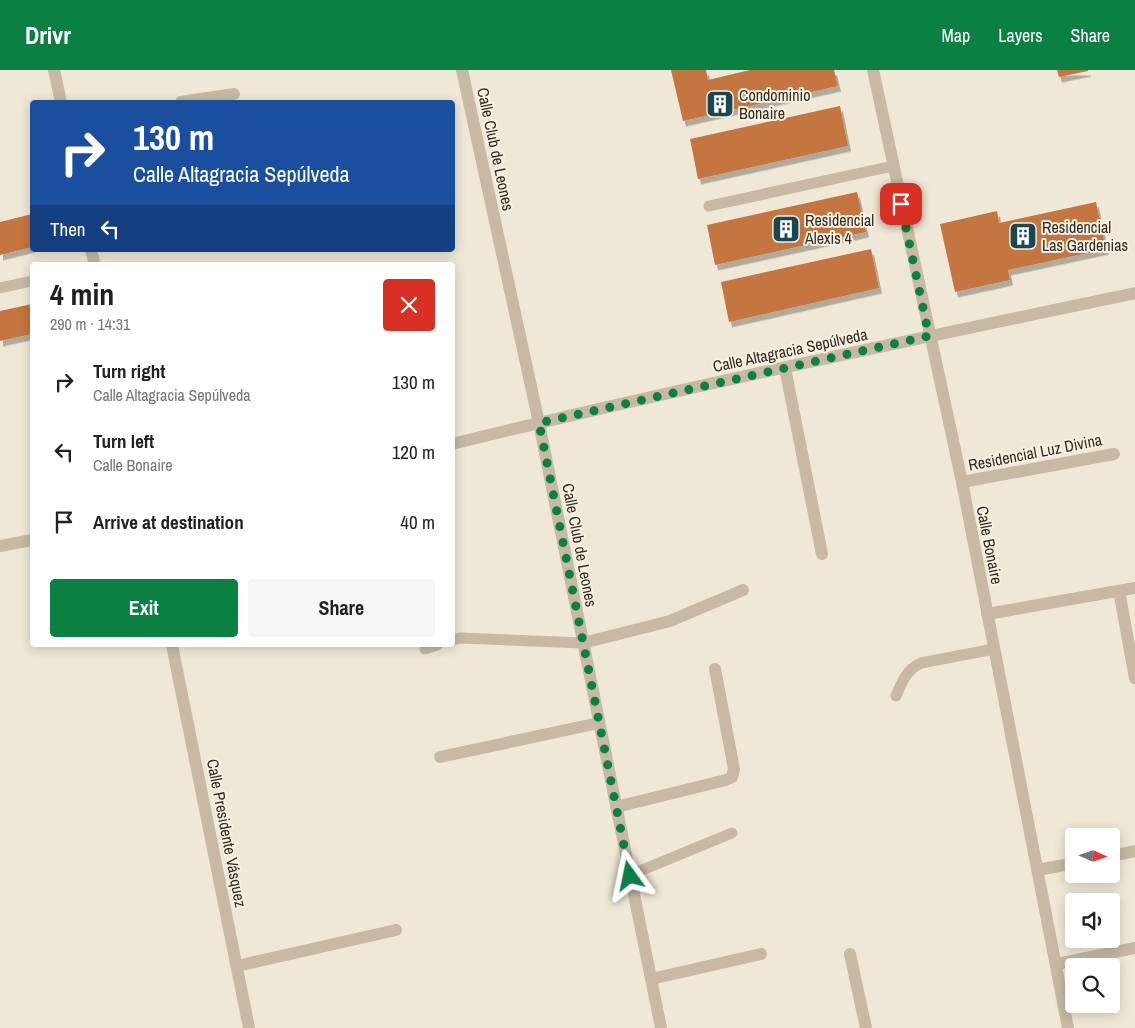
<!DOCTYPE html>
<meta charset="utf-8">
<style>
body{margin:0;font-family:"Archivo Narrow",sans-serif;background:#f6f6f6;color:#202124;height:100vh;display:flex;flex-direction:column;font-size:19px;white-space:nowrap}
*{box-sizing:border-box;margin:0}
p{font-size:16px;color:#757577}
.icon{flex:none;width:28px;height:28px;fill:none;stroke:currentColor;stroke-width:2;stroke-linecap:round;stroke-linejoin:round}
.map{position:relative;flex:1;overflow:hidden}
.side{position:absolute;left:30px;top:192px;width:425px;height:385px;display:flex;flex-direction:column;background:#fff;border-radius:5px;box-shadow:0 2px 12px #0003}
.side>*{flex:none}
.top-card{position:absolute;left:30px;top:30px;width:425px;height:152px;border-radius:5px;box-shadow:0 2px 12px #0003;background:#1a4fa0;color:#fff;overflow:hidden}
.needle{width:32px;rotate:93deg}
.buttons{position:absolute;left:1065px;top:758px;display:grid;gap:10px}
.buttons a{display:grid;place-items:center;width:55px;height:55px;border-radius:5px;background:#fff;box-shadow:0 2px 12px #0003;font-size:25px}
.pin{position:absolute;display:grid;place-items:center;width:42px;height:42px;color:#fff;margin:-21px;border-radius:10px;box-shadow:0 2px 8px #0006}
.me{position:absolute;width:55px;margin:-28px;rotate:348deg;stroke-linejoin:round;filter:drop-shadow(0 0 4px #0008)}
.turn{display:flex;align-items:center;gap:18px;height:105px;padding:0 20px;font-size:22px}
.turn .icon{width:65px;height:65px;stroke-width:2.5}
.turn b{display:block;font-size:35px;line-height:42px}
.then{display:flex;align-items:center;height:48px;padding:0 20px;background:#0003;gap:10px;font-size:19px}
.round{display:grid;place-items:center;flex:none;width:52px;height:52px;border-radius:5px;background:#f6f6f6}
.head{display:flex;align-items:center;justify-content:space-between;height:85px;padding:0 20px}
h1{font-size:30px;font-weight:700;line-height:38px}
.primary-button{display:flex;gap:10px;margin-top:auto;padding:10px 20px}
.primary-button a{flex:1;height:58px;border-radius:5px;background:#0b8043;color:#fff;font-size:20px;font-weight:700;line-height:58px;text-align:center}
.primary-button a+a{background:#f6f6f6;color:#202124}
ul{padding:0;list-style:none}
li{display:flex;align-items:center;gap:15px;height:70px;padding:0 20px}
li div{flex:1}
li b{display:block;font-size:19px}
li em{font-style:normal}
header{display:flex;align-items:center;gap:30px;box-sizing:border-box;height:70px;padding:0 25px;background:#0b8043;color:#fff}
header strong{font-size:24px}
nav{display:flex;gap:28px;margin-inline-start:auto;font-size:18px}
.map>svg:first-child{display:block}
.building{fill:#c47540;filter:url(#shadow)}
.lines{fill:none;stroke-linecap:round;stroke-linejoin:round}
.service{stroke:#c7b9a3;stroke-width:11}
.minor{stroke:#c7b9a3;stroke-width:12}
.route{stroke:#0b8043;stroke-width:9;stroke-dasharray:0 16.2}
.labels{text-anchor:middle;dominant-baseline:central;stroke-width:4;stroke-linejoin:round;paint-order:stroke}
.poi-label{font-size:16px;fill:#322b25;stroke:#f8f1e2;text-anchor:start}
.street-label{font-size:16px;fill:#322b25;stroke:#f8f1e2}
</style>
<header>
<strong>Drivr</strong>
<nav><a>Map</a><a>Layers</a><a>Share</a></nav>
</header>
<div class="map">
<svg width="1135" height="958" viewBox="0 0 1135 958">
<defs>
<filter id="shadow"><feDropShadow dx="3" dy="5.5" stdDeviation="0" flood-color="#0004"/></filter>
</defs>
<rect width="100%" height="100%" fill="#f0e8d6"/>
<g class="building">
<path d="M671,0H706L708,10L750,0H834L838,16L683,51Z"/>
<path d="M1057,0H1088V1L1059,7Z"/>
<path d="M840,36L848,76L698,109L690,69Z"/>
<path d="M857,122L866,162L715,195L707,155Z"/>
<path d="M1096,132L1106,179L1008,200L1010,210L955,222L940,154L997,141L999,153Z"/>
<path d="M32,144V177L0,185V152Z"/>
<path d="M871,179L879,218L729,252L721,212Z"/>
<path d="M32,234V264L0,271V241Z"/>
</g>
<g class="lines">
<g class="service">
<path d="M709,136L893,96"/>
<path d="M0,218L32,211"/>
<path d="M452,570L460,568L583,573"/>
<path d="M425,579L437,575"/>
<path d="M896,626C902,612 906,600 921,593L994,579"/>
<path d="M630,805L732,763"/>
</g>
<g class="minor">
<path d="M54,0L61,32"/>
<path d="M462,0L539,353L661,958"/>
<path d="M873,0L962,412L1068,958"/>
<path d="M181,32L234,24"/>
<path d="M91,180L95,195"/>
<path d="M785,298L822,484"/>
<path d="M452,374C679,318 907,271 1135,223"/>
<path d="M962,412L1114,384"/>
<path d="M0,476L32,470"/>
<path d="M1119,521L1135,608"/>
<path d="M987,544L1135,518"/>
<path d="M583,573L670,551L743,520"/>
<path d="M172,575L249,958"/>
<path d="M440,687L599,653"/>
<path d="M616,737L726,710L732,707L734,699L715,599"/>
<path d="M1111,786L1135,781"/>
<path d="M1038,800L1074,793"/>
<path d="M850,884L866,958"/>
<path d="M1057,894L1135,878"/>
<path d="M237,896L396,860"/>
<path d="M651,909L761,884"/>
</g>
</g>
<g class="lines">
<path class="route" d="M630,806L539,353L929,266L901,134"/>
</g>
<defs>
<symbol id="building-square" viewBox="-11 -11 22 22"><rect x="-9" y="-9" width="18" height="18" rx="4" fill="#1b4653" stroke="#f8f1e2"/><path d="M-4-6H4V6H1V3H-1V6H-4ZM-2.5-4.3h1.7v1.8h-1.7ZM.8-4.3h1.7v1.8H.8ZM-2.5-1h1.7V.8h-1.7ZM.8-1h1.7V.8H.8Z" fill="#fff"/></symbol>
</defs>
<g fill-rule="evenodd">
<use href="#building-square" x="704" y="18" width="32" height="32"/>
<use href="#building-square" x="770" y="143" width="32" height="32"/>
<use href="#building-square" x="1007" y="150" width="32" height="32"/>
</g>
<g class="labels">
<g class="poi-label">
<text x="739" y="25">Condominio<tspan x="739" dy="18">Bonaire</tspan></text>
<text x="805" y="150">Residencial<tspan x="805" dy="18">Alexis 4</tspan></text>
<text x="1042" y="157">Residencial<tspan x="1042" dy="18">Las Gardenias</tspan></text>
</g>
<g class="street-label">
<text transform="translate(496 79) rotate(78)">Calle Club de Leones</text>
<text transform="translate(790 280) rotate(-12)">Calle Altagracia Sepúlveda</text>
<text transform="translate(1035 382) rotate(-11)">Residencial Luz Divina</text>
<text transform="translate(580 475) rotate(79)">Calle Club de Leones</text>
<text transform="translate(990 475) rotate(79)">Calle Bonaire</text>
<text transform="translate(227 763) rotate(79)">Calle Presidente Vásquez</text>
</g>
</g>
</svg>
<div class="buttons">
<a><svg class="needle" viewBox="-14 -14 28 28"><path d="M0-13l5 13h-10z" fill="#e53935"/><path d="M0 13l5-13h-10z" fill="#757577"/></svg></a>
<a><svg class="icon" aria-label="sound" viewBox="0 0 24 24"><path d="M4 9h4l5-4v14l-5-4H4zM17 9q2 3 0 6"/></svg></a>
<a><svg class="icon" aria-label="search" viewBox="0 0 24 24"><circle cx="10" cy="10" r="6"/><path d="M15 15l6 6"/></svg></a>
</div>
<div class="pin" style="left:901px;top:134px;background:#d93025"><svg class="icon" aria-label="arrive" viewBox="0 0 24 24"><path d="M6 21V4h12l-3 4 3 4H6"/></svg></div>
<svg class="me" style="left:630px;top:806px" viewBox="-20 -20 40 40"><path d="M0-17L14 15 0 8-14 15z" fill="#0b8043" stroke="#fff" stroke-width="4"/></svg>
<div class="top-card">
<div class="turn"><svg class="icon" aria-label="right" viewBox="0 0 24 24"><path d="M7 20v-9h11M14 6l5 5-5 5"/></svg><div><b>130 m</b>Calle Altagracia Sepúlveda</div></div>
<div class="then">Then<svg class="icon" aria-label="left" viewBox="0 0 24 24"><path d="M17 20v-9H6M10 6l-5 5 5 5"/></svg></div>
</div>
<section class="side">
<div class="head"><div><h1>4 min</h1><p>290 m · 14:31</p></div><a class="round" style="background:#d93025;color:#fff"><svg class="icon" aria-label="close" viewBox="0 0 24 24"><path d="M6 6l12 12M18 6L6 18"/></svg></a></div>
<ul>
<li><svg class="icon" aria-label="right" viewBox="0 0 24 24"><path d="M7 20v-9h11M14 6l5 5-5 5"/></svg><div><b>Turn right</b><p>Calle Altagracia Sepúlveda</p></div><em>130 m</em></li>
<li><svg class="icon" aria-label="left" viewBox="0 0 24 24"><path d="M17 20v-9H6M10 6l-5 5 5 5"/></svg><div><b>Turn left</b><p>Calle Bonaire</p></div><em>120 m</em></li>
<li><svg class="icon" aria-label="arrive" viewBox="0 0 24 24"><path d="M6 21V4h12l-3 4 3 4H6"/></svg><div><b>Arrive at destination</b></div><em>40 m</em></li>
</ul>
<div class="primary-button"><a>Exit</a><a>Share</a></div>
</section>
</div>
